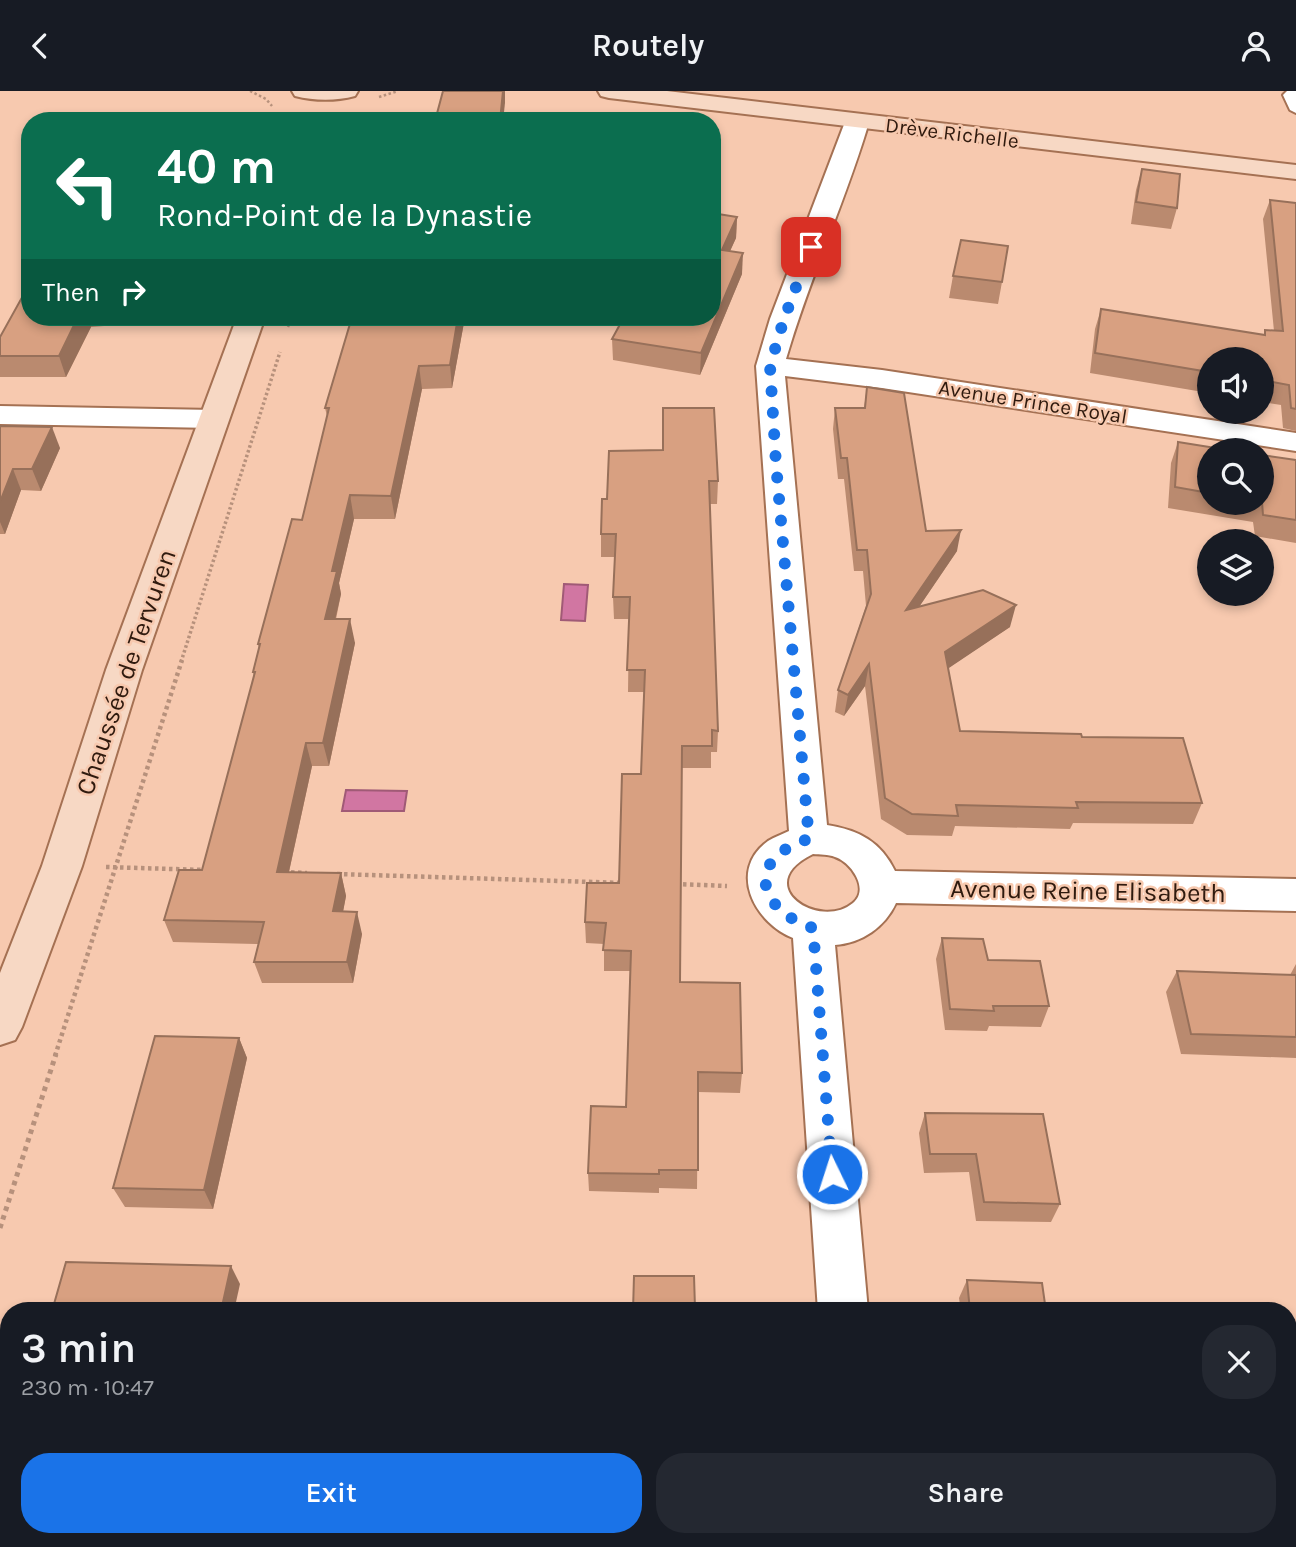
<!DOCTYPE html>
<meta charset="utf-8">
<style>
body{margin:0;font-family:Karla,sans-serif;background:#242831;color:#f1f3f6;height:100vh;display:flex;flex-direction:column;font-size:26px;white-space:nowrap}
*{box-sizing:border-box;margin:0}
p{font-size:23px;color:#9ea1a6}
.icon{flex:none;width:38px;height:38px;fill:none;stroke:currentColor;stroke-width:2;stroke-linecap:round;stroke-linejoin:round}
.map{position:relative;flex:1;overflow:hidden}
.panel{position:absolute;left:0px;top:1211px;width:1297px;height:245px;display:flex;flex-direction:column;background:#171b24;border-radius:28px 28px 0 0;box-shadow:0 4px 10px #0003}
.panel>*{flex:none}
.hud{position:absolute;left:21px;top:21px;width:700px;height:214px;border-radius:28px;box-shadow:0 4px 10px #0003;background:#0b6e4f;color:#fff;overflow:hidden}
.controls{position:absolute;left:1197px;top:256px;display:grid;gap:14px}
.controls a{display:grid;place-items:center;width:77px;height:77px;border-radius:50%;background:#171b24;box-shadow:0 4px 10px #0003;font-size:35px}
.pin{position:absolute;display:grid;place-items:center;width:60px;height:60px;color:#fff;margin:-30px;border-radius:14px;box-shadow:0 4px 10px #0006}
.me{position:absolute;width:77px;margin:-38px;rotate:356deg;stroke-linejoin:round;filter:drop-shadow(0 0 5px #0008)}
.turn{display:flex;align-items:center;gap:24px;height:147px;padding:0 21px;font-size:32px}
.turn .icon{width:91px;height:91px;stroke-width:2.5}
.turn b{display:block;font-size:49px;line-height:60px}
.then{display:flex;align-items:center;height:66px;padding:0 21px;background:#0003;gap:14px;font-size:26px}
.round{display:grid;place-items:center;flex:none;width:74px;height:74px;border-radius:28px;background:#242831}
.overview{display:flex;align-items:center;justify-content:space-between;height:119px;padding:0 21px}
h1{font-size:42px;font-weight:600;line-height:52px}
.button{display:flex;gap:14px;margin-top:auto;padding:14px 21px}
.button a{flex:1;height:80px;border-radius:28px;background:#1a73e8;color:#fff;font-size:28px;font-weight:600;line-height:80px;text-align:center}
.button a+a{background:#242831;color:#f1f3f6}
header{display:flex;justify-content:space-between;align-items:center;height:91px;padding:0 21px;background:#171b24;font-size:32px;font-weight:600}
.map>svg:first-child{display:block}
.water{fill:#d176a2;stroke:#a05a76;stroke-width:2}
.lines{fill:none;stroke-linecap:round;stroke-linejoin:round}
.service-casing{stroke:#a57153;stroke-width:4}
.minor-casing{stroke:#a57153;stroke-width:4}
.secondary-casing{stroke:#a57153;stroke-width:4}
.path-far3{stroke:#b7917c;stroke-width:2.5;stroke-dasharray:2.5 2.5;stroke-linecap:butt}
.path-far2{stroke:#b7917c;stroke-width:3.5;stroke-dasharray:2.5 2.5;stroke-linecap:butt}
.path-far1{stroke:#b7917c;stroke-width:4.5;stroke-dasharray:3.5 3.5;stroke-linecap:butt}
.path{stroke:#b7917c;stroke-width:5;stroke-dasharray:4.5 4.5;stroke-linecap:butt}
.service{fill:#fff;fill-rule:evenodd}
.minor{fill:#fff;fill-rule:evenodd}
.secondary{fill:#f7d8c4;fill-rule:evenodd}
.wall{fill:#ba8a6f}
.shaded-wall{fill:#97705a}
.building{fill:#d8a081;stroke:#97705a;stroke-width:2}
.route{stroke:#1a73e8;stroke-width:12;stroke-dasharray:0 21.6}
.labels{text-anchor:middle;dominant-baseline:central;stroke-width:5;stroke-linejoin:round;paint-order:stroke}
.far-street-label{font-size:21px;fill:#2f1a0e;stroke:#f7c9af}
.street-label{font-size:26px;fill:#2f1a0e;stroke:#f7c9af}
</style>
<header><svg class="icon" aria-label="back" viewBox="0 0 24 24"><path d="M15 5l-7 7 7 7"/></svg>Routely<svg class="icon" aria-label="person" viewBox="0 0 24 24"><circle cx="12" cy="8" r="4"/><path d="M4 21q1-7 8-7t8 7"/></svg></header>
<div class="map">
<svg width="1296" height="1456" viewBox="0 0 1296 1456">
<rect width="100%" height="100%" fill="#f7c9af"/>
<g class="water">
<path d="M564,493L588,494L585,530L561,529Z"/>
<path d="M346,699L407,700L404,720H342Z"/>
</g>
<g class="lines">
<defs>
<path id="service" d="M1287,0H1296V22L1290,19L1283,4Z"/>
<g id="minor">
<path d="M857,24L865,26L869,31C845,112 809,188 786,268L882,279L1296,342V360L882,297L785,285L827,734C859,739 881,751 895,780L1296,788V820L896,812C885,836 862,852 835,854L868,1220H818L793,847C755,832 727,780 768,750C774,746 783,743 789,740L756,275L770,228L845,31L849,26ZM813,763C820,764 828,763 835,766C851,771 870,798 853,812C819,840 749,794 813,763Z"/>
<path d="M0,315L214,319L225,322L229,328L225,334L214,337L0,333Z"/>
<path d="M834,1447H888L889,1456H835Z"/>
</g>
<g id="secondary">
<path d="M292,0H358L355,5C336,10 315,10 295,5Z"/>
<path d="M598,0H667L1296,74V88L609,7L601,5Z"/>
<path d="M237,226H265L142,579L82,775L22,936L15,949L0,954V882L42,775L106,579Z"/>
</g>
</defs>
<use href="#service" class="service-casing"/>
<use href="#minor" class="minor-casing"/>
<use href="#secondary" class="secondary-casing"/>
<g class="path-far3">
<path d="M250,0L266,8L272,15"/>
<path d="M379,6L398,0"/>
<path d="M288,236L292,226"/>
</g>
<path class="path-far2" d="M181,571L280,261"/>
<g class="path-far1">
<path d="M106,776L205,779"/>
<path d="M284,781L307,782"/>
<path d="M337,783L625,792"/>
<path d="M676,793L727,795"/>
<path d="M55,965L182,569"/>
</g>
<path class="path" d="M0,1137L56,963"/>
<use href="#service" class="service"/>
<use href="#minor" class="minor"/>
<use href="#secondary" class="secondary"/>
</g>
<g class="wall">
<path d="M1142,78L1177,117L1171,138L1131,133L1136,99Z"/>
<path d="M1270,109L1296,112V340L1283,337L1281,314L1262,311V268H1209V302L1090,282L1095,238L1101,218L1264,244L1265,239L1274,240L1263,128Z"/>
<path d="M737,126L736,147L730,160L742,183L700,284L613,269L612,248Z"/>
<path d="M953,185L1002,191L998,213L949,207Z"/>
<path d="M30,226H108L104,235L91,236L66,286H0V246Z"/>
<path d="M465,226L452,297L422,298L395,428H354L339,492L341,503L336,528L355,552L329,675H312L289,781L341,782L346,805L343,820L362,843L353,892H262L254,871L259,853L173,851L164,829L202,779L254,585L253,581L259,557L258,553L302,429L327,325L325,317Z"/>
<path d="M867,296L926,440L957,460L919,516L1010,536L948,577L960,640L1082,646L1202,712L1193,733L1073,732L1070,738L955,735L952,745L907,744L881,728L865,595L844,625L835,621L838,599L866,515L863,480H854L844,388H838L833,338L835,317H864Z"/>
<path d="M0,335L60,357L41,400L21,399L5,443H0Z"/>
<path d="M1178,351L1209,359V411H1262L1296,369V452L1255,445L1253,431L1168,417L1171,372Z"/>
<path d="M609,360L718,390L717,413H710L718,640L717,661H711V677H682L680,891L742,982L740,1002L698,1001L697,1098L659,1097V1102L589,1100L588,1082L626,1016L630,880H604V853L586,852L585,831L619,792L641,683L644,601H628L629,528H614L613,506L615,466H601V443L607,408Z"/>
<path d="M942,847L988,869L1049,915L1041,936L989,935L987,940L945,939L936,868Z"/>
<path d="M1296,873V967L1181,963L1166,901L1177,880L1290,884Z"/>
<path d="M239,947L247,967L213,1118L125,1116L113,1097Z"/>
<path d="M925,1022L1060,1113L1051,1131L976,1130L969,1081L924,1082L919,1042Z"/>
<path d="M967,1189L1046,1220H961L959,1207Z"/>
<path d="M966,1447H1062L1063,1456H968Z"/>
</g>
<g class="shaded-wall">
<path d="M503,0H505V12L503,30H500Z"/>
<path d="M737,126L736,147L721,180L722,159Z"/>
<path d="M743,162L742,183L700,284L701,262Z"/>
<path d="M78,226H87L91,236L66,286L59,265Z"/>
<path d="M101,226H108L104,235Z"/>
<path d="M458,226H465L452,297L450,274Z"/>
<path d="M419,275L422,298L395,428L391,405Z"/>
<path d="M52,336L60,357L41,400L32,378Z"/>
<path d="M13,378L21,399L5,443L0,431V411Z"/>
<path d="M350,404L354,428L339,492L341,503L330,551L325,528L332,480Z"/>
<path d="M961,439L957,460L902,541L906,519Z"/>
<path d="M1016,514L1010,536L940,583L945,561Z"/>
<path d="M350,528L355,552L329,675L323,652Z"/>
<path d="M869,573L865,595L844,625L848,604Z"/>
<path d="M306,652L312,675L284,803L277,781Z"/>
<path d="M341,782L346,805L339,842L333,820Z"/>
<path d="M357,821L362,843L353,892L347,871Z"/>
<path d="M239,947L247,967L213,1118L204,1099Z"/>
<path d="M231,1175L240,1193L234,1220H221Z"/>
</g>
<g class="building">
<path d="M443,0H503L500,30H435Z"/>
<path d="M1142,78L1180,83L1177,117L1136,111Z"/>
<path d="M1270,109L1296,112V318L1291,317L1289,294L1262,289V268H1209V281L1095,262L1101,218L1265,244V239L1283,240Z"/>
<path d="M712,122L737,126L722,159L743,162L701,262L612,248L624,226H712Z"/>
<path d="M961,149L1008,155L1002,191L953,185Z"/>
<path d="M30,192V226H78L59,265H0V246Z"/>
<path d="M352,226H458L450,274L419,275L391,405L350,404L332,480H337L325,528H350L323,652H306L277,781L341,782L333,820L357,821L347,871H254L264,831L164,829L179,779H202L255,581H253L260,553H258L292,428L302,429L329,317H325Z"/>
<path d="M867,296L904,302L926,440L961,439L906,519L983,499L1016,514L945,561L960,640L1081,643L1082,646L1183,647L1202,712L1076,711L1078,717L956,714L958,725L912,723L885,707L869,573L848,604L838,599L871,503L867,459H857L847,367H841L835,317H865Z"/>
<path d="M663,317H714L718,390H709L718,640L712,639V655H682L680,891L740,892L742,982L698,981V1079H659V1083L588,1082L591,1015L626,1016L631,860L603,859L606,832L585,831L587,792H619L622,683H641L645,579H627L630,506H613L616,443H601L602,408H607L609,360L663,359Z"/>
<path d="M0,335L52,336L32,378H13L0,411Z"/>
<path d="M1178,351L1228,359H1209V402L1175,396Z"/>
<path d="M1262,364L1296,369V429L1263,424L1262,411Z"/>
<path d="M942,847L983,848L988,869L1040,870L1049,915H993L994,920L950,918Z"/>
<path d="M1177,880L1296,884V946L1191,943Z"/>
<path d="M155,945L239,947L204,1099L113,1097Z"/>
<path d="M925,1022L1043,1023L1060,1113L984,1111L976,1063H930Z"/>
<path d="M66,1171L231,1175L221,1220L198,1218L197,1220H52Z"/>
<path d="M634,1185H694L695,1217L729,1216V1220H633Z"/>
<path d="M967,1189L1042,1192L1046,1220H970Z"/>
<path d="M976,1447H1062L1063,1456H977Z"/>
</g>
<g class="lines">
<path class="route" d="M811,156L784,228L770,275L776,373L809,748C745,767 756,818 813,837L832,1083"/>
</g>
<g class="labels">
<g class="far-street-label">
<text transform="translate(952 42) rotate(7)">Drève Richelle</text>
<text transform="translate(1033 311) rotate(9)">Avenue Prince Royal</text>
</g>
<g class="street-label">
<text transform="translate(126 581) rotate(-71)">Chaussée de Tervuren</text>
<text transform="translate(1088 800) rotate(1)">Avenue Reine Elisabeth</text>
</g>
</g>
</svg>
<div class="controls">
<a><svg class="icon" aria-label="sound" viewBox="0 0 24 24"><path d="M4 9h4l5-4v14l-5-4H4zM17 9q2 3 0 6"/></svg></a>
<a><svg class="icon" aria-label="search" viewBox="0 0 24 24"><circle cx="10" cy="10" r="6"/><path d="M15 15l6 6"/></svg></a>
<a><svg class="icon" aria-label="layers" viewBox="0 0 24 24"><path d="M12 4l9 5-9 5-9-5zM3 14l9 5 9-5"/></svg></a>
</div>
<div class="pin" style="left:811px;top:156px;background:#d93025"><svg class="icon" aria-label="arrive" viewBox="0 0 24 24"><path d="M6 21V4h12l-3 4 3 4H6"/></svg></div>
<svg class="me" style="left:832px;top:1083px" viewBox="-20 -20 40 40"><circle r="17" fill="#1a73e8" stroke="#fff" stroke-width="3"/><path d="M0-11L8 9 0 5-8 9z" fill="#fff"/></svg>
<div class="hud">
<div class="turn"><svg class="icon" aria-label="left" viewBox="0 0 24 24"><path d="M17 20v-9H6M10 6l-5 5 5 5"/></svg><div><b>40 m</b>Rond-Point de la Dynastie</div></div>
<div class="then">Then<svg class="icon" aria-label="right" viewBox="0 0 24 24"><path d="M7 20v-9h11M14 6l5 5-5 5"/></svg></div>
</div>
<section class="panel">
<div class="overview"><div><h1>3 min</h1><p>230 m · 10:47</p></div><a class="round"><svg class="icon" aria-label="close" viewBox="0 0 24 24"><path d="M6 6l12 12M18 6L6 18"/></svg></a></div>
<div class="button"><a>Exit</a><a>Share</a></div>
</section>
</div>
